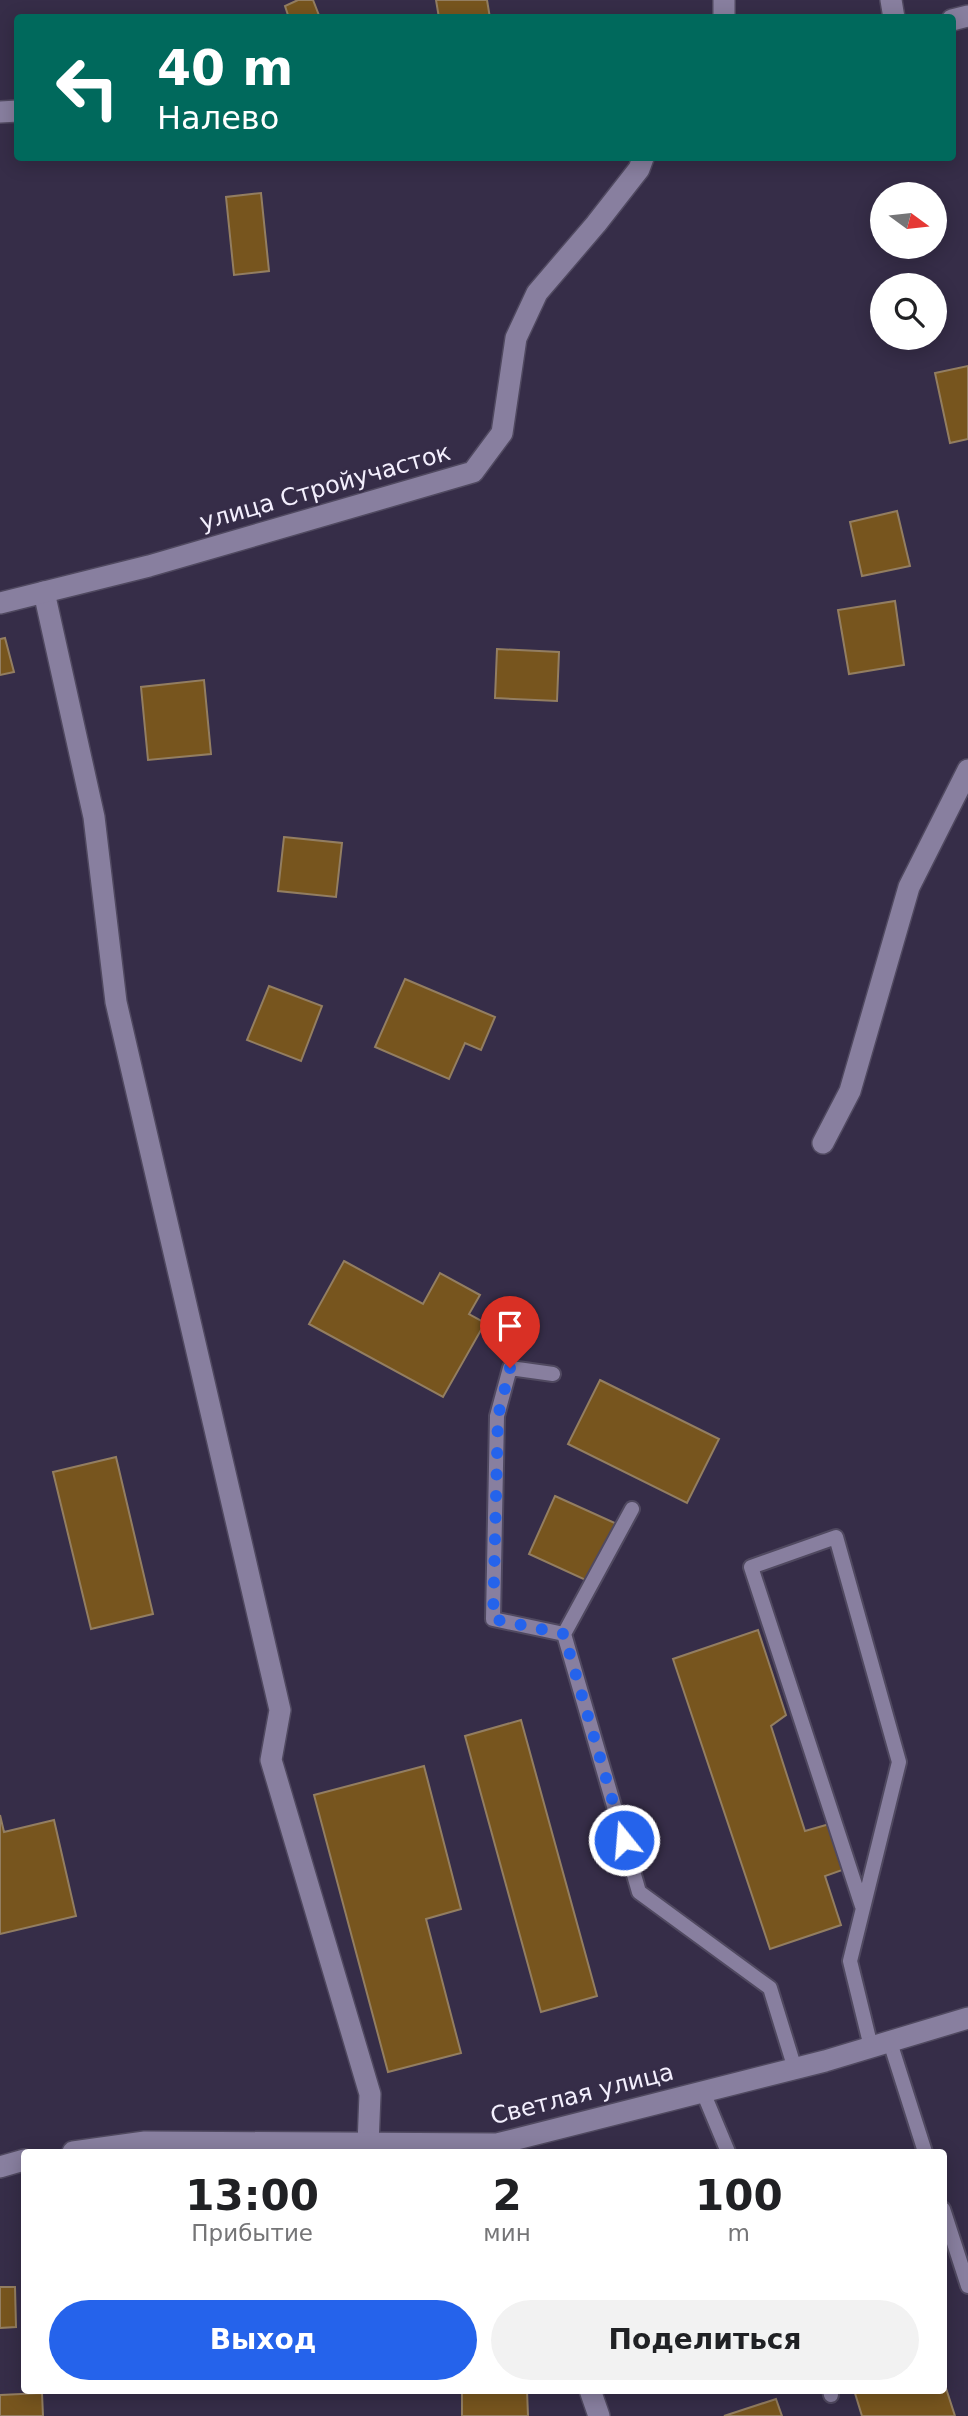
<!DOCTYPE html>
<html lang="ru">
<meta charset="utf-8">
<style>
body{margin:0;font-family:"DejaVu Sans",sans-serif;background:#f2f2f2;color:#202124;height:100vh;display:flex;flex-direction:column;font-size:26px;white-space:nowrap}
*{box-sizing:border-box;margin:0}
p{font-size:23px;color:#757577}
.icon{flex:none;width:38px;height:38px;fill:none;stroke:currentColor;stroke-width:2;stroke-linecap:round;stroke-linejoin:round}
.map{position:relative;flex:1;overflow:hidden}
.sheet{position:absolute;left:21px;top:2149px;width:926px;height:245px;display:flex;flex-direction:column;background:#fff;border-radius:7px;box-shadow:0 4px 18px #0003}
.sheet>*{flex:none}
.guide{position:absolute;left:14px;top:14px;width:942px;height:147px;border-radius:7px;box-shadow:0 4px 18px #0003;background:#00695c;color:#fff;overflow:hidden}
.needle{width:46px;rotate:105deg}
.fabs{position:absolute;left:870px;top:182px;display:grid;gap:14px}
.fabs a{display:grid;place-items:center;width:77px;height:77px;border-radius:50%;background:#fff;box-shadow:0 4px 18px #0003;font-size:35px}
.pin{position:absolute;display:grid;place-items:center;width:60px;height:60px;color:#fff;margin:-72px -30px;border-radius:50% 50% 50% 0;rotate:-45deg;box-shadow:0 0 7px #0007}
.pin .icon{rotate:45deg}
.me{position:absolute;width:77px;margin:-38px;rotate:343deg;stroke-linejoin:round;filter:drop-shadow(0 0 5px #0008)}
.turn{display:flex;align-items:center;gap:24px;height:147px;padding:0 28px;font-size:32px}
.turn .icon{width:91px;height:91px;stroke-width:2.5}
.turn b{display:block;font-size:49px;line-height:60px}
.eta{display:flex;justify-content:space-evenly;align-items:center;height:119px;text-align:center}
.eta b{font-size:42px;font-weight:800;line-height:49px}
.primary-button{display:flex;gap:14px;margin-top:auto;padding:14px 28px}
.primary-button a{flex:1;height:80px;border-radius:42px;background:#2563eb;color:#fff;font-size:28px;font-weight:800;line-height:80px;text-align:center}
.primary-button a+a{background:#f2f2f2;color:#202124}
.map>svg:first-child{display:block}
.building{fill:#77551e;stroke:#937e61;stroke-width:2}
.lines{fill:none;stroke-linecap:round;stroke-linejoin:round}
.service-casing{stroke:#504960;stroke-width:18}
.minor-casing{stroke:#504960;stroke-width:24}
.service{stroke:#887f9f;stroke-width:14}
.minor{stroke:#887f9f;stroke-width:21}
.route{stroke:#2563eb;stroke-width:12;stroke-dasharray:0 21.6}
.labels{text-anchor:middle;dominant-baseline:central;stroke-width:5;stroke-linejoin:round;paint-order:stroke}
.street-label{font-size:24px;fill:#f3effd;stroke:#362d48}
</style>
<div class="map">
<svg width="968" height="2416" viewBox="0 0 968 2416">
<rect width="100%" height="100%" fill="#362d48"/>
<g class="building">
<path d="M298,0H313L320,18H289L285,6Z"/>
<path d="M436,0H487L490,18H439Z"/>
<path d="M261,193L269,271L234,275L226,197Z"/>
<path d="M968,366V439L950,443L935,373Z"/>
<path d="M897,511L910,566L862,576L850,522Z"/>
<path d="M895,601L904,665L849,674L838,610Z"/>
<path d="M5,638L14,672L0,675V639Z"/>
<path d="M497,649L559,652L557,701L495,698Z"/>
<path d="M204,680L211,754L148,760L141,687Z"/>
<path d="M284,837L342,843L336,897L278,891Z"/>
<path d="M405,979L495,1017L481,1050L465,1043L449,1079L375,1047Z"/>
<path d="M269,986L322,1006L301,1061L247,1040Z"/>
<path d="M344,1261L423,1304L440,1273L480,1295L469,1314L485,1323L443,1397L309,1324Z"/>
<path d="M600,1380L719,1439L687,1503L568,1444Z"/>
<path d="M116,1457L153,1614L91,1629L53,1472Z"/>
<path d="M555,1496L617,1524L590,1582L529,1554Z"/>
<path d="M758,1630L786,1715L771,1726L805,1831L833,1823L848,1868L825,1876L841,1925L770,1949L673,1659Z"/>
<path d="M521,1720L597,1996L541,2012L465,1736Z"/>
<path d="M424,1766L461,1909L426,1919L461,2053L388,2072L314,1795Z"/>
<path d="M0,1815L4,1832L54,1820L76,1916L0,1934Z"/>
<path d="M0,2287H15L16,2327L0,2328Z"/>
<path d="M943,2379L955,2416H862L854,2390H943Z"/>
<path d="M462,2390H527L528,2416H462Z"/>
<path d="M42,2393L43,2416H0V2395Z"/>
<path d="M776,2399L782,2416H724Z"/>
</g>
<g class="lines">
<defs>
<g id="service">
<path d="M553,1374L510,1368L497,1416L493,1619L564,1634"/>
<path d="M632,1509L564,1634L639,1892L770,1988L795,2069"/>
<path d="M862,1906L751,1567L836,1537L899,1762L850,1961L871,2047"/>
<path d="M890,2042L925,2152"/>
<path d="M703,2092L728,2152"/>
<path d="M943,2209L968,2286"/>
<path d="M830,2390L831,2395"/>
</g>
<g id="minor">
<path d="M724,0V18"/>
<path d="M891,0L894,18"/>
<path d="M952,20L968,16"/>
<path d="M0,112L18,111"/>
<path d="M44,592L94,817L116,1002L280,1710L271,1760L370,2094L368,2145"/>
<path d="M0,603L149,566L473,472L502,433L516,338L537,293L596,224L639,169L643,158"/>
<path d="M823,1143L850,1091L909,887L968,770"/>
<path d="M73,2152L145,2142L497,2144L825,2061L968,2018"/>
<path d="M0,2167L24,2160"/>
<path d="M590,2390L599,2416"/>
</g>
</defs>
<use href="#service" class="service-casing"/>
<use href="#minor" class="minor-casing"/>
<use href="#service" class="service"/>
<use href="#minor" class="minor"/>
</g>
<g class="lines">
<path class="route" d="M510,1368L498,1416L493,1619L564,1634L624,1840"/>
</g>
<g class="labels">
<g class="street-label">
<text transform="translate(325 487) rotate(-16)">улица Стройучасток</text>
<text transform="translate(582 2094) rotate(-14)">Светлая улица</text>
</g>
</g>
</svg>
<div class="fabs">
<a><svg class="needle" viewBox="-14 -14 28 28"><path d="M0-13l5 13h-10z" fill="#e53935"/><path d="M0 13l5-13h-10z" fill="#757577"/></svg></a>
<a><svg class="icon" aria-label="search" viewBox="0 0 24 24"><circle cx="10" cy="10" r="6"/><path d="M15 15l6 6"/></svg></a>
</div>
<div class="pin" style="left:510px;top:1368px;background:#d93025"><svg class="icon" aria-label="arrive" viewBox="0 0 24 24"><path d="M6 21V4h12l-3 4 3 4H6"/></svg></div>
<svg class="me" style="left:624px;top:1840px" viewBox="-20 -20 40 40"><circle r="17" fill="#2563eb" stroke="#fff" stroke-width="3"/><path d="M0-11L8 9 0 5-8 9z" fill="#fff"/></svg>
<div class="guide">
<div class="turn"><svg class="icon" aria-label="left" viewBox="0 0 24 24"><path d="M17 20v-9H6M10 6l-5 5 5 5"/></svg><div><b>40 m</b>Налево</div></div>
</div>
<section class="sheet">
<div class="eta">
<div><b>13:00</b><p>Прибытие</p></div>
<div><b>2</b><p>мин</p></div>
<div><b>100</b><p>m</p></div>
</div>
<div class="primary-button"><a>Выход</a><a>Поделиться</a></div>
</section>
</div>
